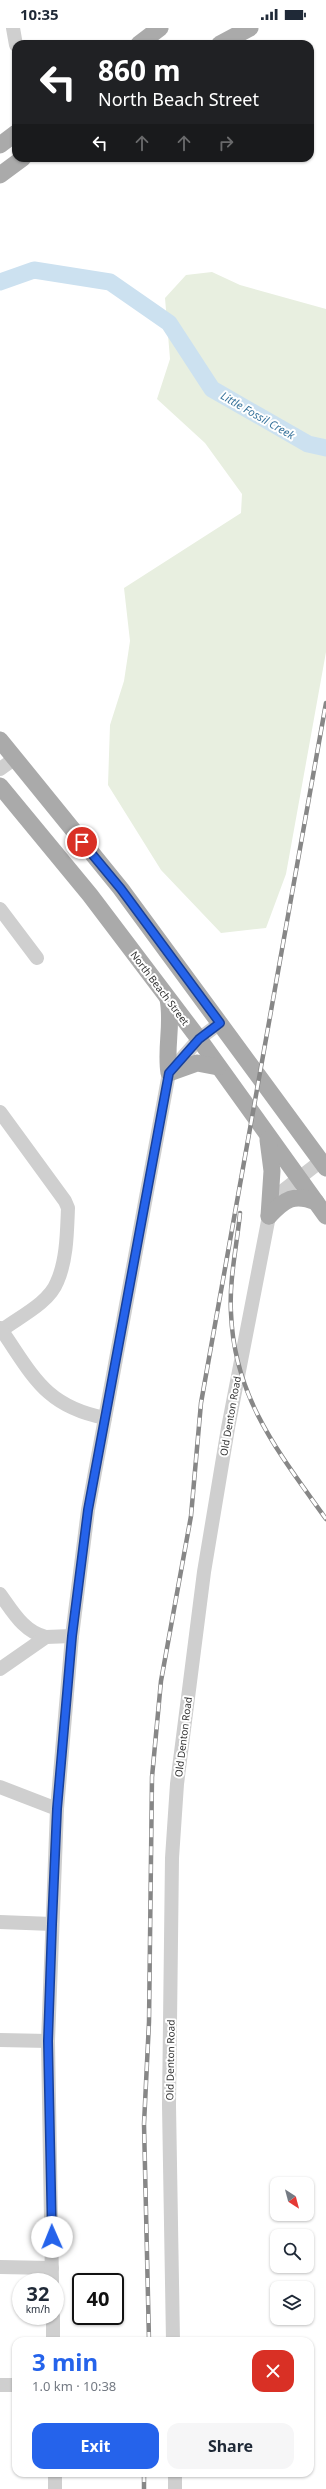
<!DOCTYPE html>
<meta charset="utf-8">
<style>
body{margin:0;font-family:"Noto Sans",sans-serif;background:#f6f6f7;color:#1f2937;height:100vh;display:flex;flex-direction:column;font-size:15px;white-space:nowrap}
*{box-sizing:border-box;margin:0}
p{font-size:13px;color:#747a83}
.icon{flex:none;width:22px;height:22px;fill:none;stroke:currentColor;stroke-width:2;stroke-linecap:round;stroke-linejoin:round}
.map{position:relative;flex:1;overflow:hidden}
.side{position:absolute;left:12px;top:2309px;width:302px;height:140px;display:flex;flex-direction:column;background:#fff;border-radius:12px;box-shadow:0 1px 3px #0004}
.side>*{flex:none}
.guide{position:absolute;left:12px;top:12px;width:302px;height:122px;border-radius:12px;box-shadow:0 1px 3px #0004;background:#202124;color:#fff;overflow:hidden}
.needle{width:26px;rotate:144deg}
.controls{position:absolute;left:270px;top:2149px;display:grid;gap:8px}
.controls a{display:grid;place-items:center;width:44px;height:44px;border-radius:8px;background:#fff;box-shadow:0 1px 3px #0004;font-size:20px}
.speed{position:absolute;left:12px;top:2245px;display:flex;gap:8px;font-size:20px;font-weight:700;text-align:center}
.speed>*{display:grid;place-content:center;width:52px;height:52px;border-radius:50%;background:#fff;box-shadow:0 1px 3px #0004;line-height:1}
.speed small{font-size:10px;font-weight:400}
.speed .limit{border:2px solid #111;border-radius:6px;background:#fff;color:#111}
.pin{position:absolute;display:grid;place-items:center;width:34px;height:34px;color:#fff;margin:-17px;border:2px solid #fff;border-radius:50%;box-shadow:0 1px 4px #0007}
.me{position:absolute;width:44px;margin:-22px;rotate:359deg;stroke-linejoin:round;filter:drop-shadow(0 0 3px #0008)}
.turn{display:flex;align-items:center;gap:14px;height:84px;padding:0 20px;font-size:18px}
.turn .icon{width:52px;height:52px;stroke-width:2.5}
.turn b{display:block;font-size:28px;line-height:34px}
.lanes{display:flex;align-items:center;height:38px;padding:0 20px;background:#0003;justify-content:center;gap:20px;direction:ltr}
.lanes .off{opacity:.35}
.round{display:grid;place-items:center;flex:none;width:42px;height:42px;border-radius:12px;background:#f6f6f7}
.headline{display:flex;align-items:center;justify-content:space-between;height:68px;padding:0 20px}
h1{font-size:24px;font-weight:700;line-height:30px;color:#2563eb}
.button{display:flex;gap:8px;margin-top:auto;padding:8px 20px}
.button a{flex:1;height:46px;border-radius:12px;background:#2563eb;color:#fff;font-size:16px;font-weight:700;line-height:46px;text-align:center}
.button a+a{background:#f6f6f7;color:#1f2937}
.status{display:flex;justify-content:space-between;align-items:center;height:28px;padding:0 20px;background:#fff;direction:ltr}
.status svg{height:11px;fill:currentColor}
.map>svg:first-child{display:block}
.green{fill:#e8efe0}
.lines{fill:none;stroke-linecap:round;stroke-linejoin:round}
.river{stroke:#cce1f0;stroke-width:17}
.minor{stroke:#cfcfcf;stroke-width:14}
.major{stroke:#aaa;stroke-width:17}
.rail-casing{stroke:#878787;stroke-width:4.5}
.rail{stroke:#fff;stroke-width:3;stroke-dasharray:9;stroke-linecap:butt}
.route-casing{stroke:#184099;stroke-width:10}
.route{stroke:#2563eb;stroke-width:7}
.labels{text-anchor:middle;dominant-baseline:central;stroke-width:4;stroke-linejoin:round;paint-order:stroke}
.street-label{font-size:10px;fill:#323232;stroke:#fff}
.water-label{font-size:11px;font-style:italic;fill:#39749c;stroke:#fff}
</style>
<div class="status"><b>10:35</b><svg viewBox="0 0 49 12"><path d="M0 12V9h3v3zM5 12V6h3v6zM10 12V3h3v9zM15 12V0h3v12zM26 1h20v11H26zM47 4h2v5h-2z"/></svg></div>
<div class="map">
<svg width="326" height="2461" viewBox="0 0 326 2461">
<rect width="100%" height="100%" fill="#fff"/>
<path class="green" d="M212,244L240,257L326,281V624L286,846L266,900L221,905L161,842L108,757L110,697L124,653L130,613L124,560L241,485L242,466L205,415L157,371L170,331L165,270L186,247Z"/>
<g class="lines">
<path class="river" d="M0,254L34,242L110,254L169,295L212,361L308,416L326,420"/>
<g class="minor">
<path d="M13,0L16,17"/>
<path d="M0,741L14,731"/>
<path d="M0,881L37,930"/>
<path d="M0,1084L65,1173L68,1180C67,1203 67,1232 57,1254C49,1275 19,1289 2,1302"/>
<path d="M0,1300C33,1347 44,1378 105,1390"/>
<path d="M0,1566C13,1584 24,1604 46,1609"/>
<path d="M0,1641L46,1609L72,1608"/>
<path d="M0,1759L57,1781"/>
<path d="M0,1894L52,1896"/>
<path d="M0,2012L48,2013"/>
<path d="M0,2239L52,2240"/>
<path d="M52,2254L48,2013L57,1781L72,1608L88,1482L169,1045L199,1011L220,995"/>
<path d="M53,2288V2313"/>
<path d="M173,2313L169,2077L172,1830L177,1756L204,1544L228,1400L269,1188L280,1165L321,1133"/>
<path d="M0,2357H16"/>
<path d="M55,2445V2461"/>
<path d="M175,2445V2461"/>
</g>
<g class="major">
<path d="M139,16L160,0"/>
<path d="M220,16L250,0"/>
<path d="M0,117L16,105"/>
<path d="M0,147L23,130"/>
<path d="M0,712L121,861L326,1140"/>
<path d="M0,758L90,867L199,1011L326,1188"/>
<path d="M168,971C173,996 165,1020 169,1045L197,1035L218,1039"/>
<path d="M268,1112L272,1143L269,1188"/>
<path d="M269,1188C285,1171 294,1165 316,1174"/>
</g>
<defs>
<g id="rail">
<path d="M240,1185C237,1217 229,1252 231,1285C234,1370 279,1425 326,1491"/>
<path d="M149,2313L144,2096L149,1994L152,1749L161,1653L191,1488L201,1375L326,675"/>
<path d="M144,2445V2461"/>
</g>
</defs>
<use href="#rail" class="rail-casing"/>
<use href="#rail" class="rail"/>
</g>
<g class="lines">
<defs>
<path id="route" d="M52,2209L48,2013L52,1896L57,1781L72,1608L88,1482L169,1045L199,1011L220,995L121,861L82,814"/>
</defs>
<use href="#route" class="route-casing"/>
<use href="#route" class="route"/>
</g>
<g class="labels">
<g class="street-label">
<text transform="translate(160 960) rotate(53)">North Beach Street</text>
<text transform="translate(230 1388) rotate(-80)">Old Denton Road</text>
<text transform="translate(183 1709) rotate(-83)">Old Denton Road</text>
<text transform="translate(170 2032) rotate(-89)">Old Denton Road</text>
</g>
<g class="water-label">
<text transform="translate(258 387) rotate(30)">Little Fossil Creek</text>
</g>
</g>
</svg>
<div class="controls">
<a><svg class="needle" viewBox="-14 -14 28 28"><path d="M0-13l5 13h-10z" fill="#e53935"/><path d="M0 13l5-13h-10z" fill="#747a83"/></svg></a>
<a><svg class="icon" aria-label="search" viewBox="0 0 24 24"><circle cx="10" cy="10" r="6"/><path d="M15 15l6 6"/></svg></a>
<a><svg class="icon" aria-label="layers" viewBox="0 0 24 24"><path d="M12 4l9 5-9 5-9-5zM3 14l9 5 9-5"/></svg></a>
</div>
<div class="speed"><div>32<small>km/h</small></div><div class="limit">40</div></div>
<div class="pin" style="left:82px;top:814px;background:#d93025"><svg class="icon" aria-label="arrive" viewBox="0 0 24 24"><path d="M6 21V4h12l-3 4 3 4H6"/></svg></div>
<svg class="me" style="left:52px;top:2209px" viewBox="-20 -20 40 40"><circle r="19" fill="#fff"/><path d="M0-13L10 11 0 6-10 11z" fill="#2563eb"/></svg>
<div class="guide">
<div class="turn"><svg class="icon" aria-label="left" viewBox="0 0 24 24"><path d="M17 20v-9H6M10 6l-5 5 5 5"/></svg><div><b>860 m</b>North Beach Street</div></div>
<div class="lanes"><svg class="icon" aria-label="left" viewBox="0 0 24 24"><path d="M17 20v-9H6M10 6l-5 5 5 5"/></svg><svg class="icon off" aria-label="ahead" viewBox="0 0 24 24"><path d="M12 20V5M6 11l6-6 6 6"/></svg><svg class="icon off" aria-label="ahead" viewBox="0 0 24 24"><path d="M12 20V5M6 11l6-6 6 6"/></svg><svg class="icon off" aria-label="right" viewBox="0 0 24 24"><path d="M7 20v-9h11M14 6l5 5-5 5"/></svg></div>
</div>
<section class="side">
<div class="headline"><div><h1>3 min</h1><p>1.0 km · 10:38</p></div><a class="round" style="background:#d93025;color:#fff"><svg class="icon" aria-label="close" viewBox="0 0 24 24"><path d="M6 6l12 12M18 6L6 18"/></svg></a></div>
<div class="button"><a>Exit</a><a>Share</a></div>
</section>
</div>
